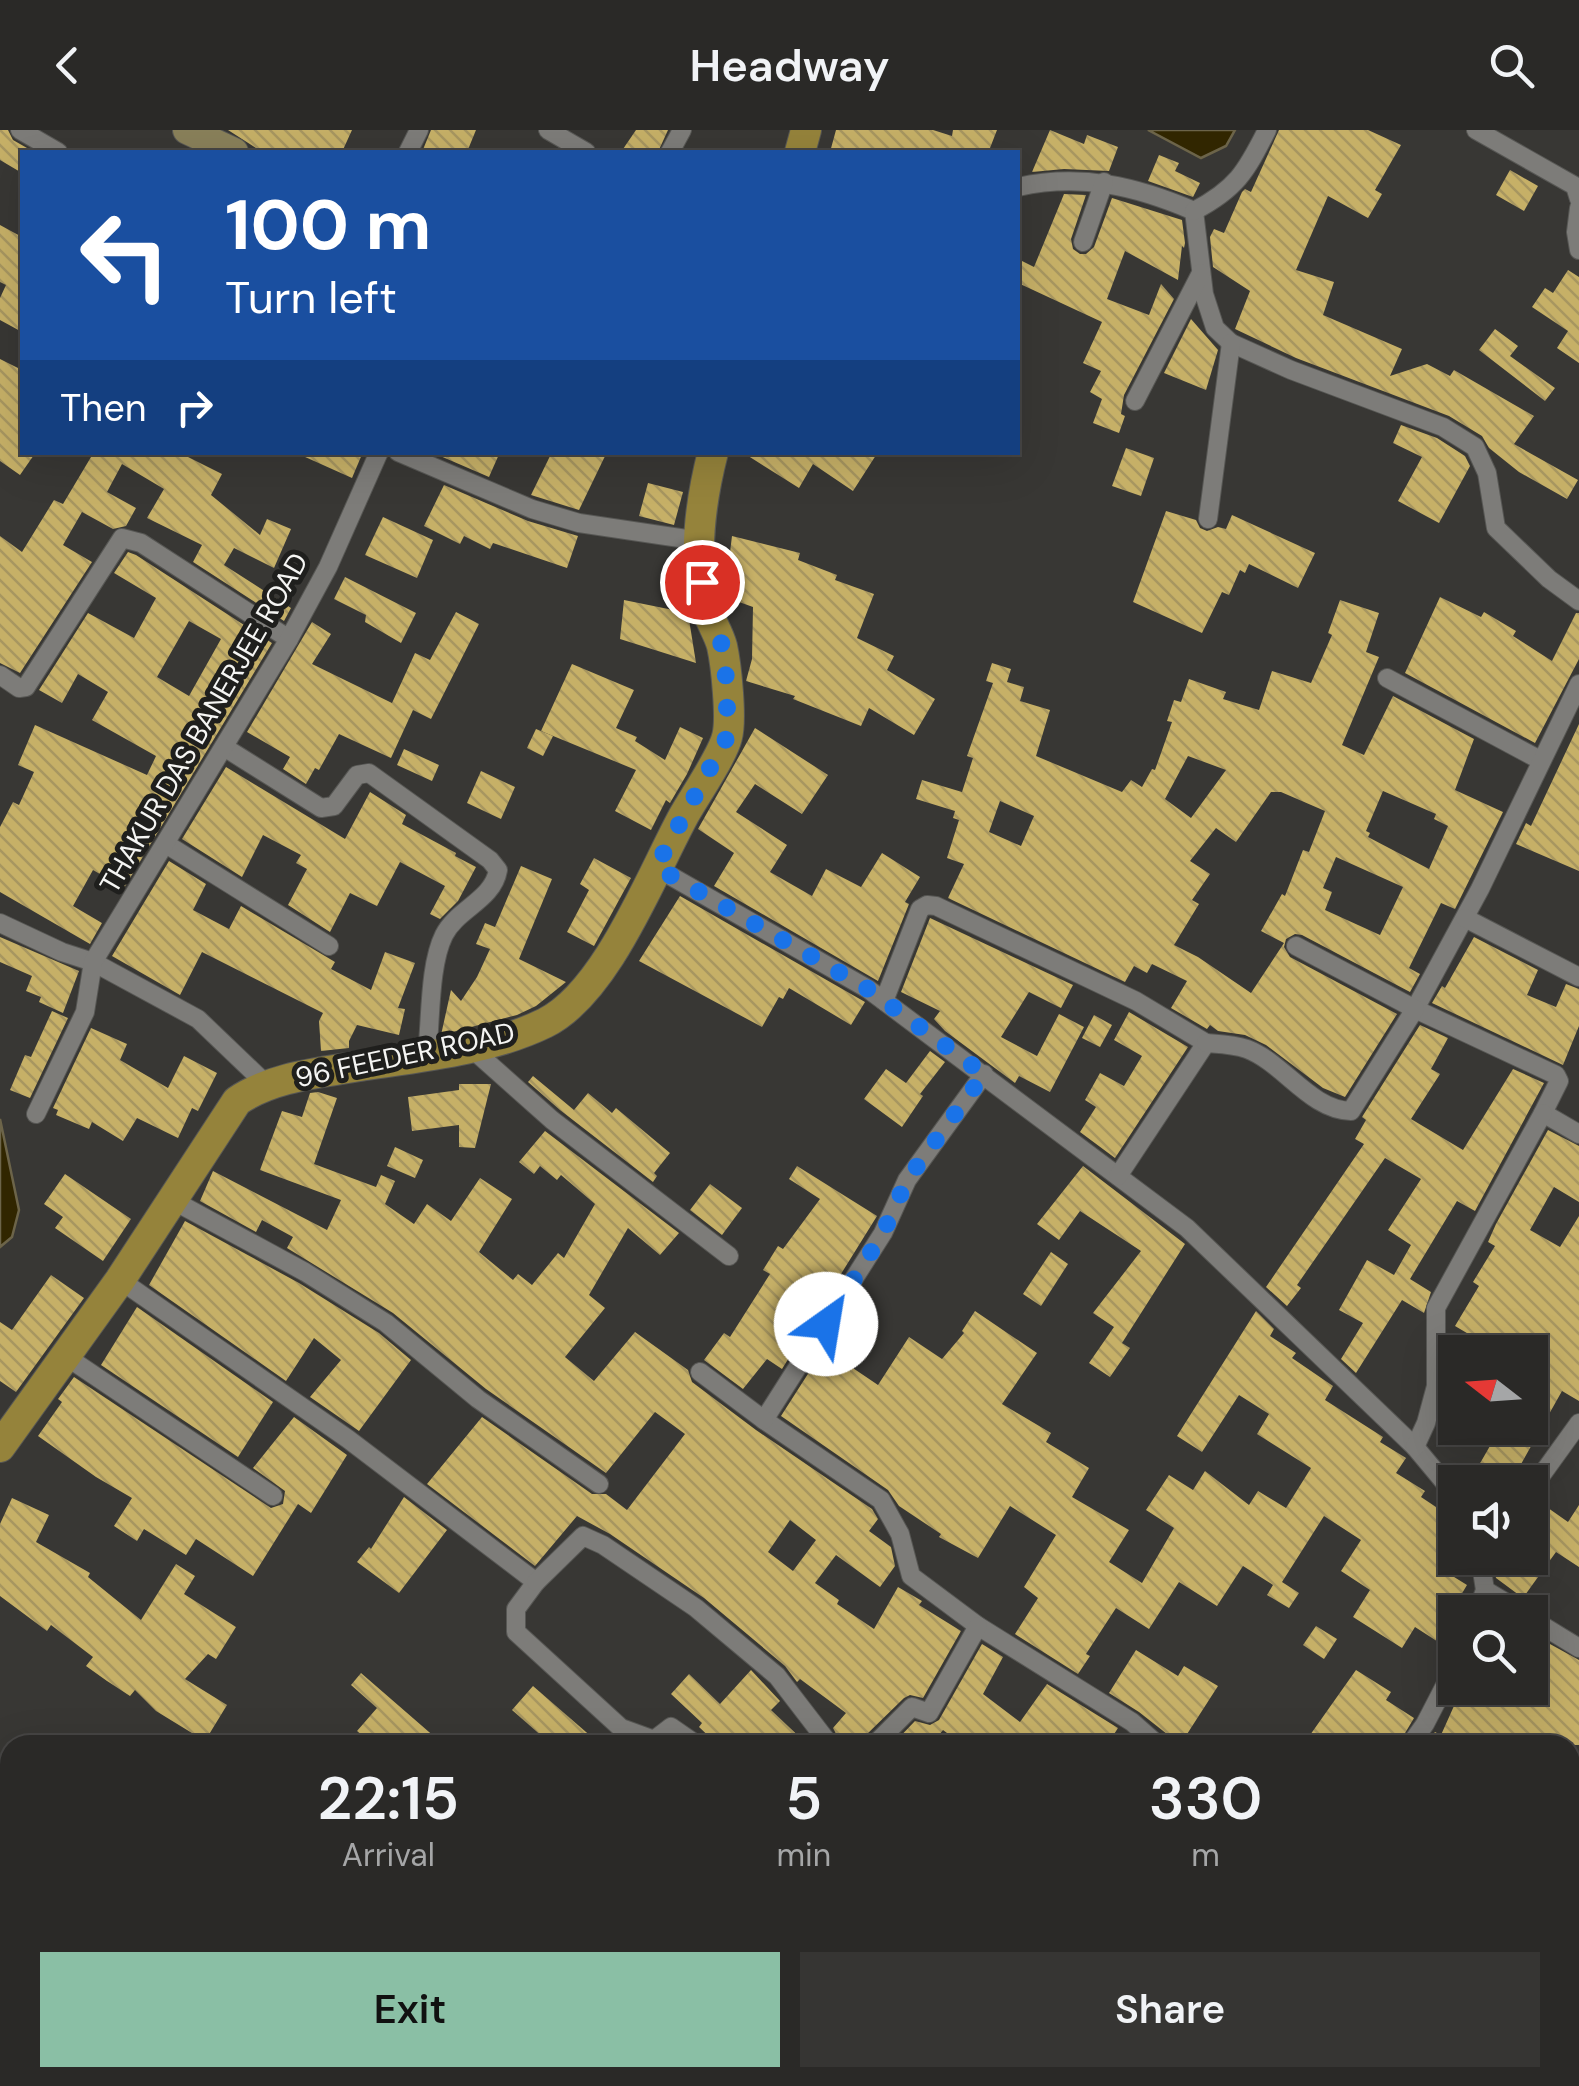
<!DOCTYPE html>
<style>
body{margin:0;font-family:"DM Sans",sans-serif;background:#363533;color:#f1f3f6;height:100vh;display:flex;flex-direction:column;font-size:38px;white-space:nowrap}
*{box-sizing:border-box;margin:0}
p{font-size:32px;color:#a5a6a7}
.icon{flex:none;width:55px;height:55px;fill:none;stroke:currentColor;stroke-width:2;stroke-linecap:round;stroke-linejoin:round}
.map{position:relative;flex:1;overflow:hidden}
.sheet{position:absolute;left:0px;top:1605px;width:1580px;height:352px;display:flex;flex-direction:column;background:#2a2927;border-radius:30px 30px 0 0;box-shadow:0 10px 40px #0002,0 0 0 2px #464544}
.sheet>*{flex:none}
.guide{position:absolute;left:20px;top:20px;width:1000px;height:305px;border-radius:0px;box-shadow:0 10px 40px #0002,0 0 0 2px #464544;background:#1a4fa0;color:#fff;overflow:hidden}
.needle{width:65px;rotate:287deg}
.tools{position:absolute;left:1438px;top:1205px;display:grid;gap:20px}
.tools a{display:grid;place-items:center;width:110px;height:110px;border-radius:0px;background:#2a2927;box-shadow:0 10px 40px #0002,0 0 0 2px #464544;font-size:50px}
.pin{position:absolute;display:grid;place-items:center;width:85px;height:85px;color:#fff;margin:-42px;border:5px solid #fff;border-radius:50%;box-shadow:0 2px 10px #0007}
.me{position:absolute;width:110px;margin:-55px;rotate:32deg;stroke-linejoin:round;filter:drop-shadow(0 0 8px #0008)}
.turn{display:flex;align-items:center;gap:35px;height:210px;padding:0 40px;font-size:45px}
.turn .icon{width:130px;height:130px;stroke-width:2.5}
.turn b{display:block;font-size:70px;line-height:85px}
.then{display:flex;align-items:center;height:95px;padding:0 40px;background:#0003;gap:20px;font-size:38px}
.eta{display:flex;justify-content:space-evenly;align-items:center;height:170px;text-align:center}
.eta b{font-size:60px;font-weight:600;line-height:70px}
.primary-button{display:flex;gap:20px;margin-top:auto;padding:20px 40px}
.primary-button a{flex:1;height:115px;border-radius:0px;background:#8abfa5;color:#111;font-size:40px;font-weight:600;line-height:115px;text-align:center}
.primary-button a+a{background:#363533;color:#f1f3f6}
header{display:flex;justify-content:space-between;align-items:center;height:130px;padding:0 40px;background:#2a2927;font-size:45px;font-weight:600}
.map>svg:first-child{display:block}
.park{fill:url(#park-tufts)}
.water{fill:#312600;stroke:#6c6449;stroke-width:2.5}
.building{fill:url(#building-back-hatch);fill-rule:evenodd}
.lines{fill:none;stroke-linecap:round;stroke-linejoin:round}
.lane-casing{stroke:#575754;stroke-width:11}
.street-casing{stroke:#575754;stroke-width:20}
.secondary-casing{stroke:#575754;stroke-width:30}
.primary-casing{stroke:#575754;stroke-width:32}
.lane{stroke:#7d7c79;stroke-width:9}
.street{stroke:#7d7c79;stroke-width:18}
.secondary{stroke:#89805a;stroke-width:28}
.primary{stroke:#95833b;stroke-width:30}
.route{stroke:#1a73e8;stroke-width:18;stroke-dasharray:0 32.4}
.labels{text-anchor:middle;dominant-baseline:central;stroke-width:10;stroke-linejoin:round;paint-order:stroke}
.street-label{font-size:28px;fill:#f5f5f3;stroke:#1f1f1d}
</style>
<header><svg class="icon" aria-label="back" viewBox="0 0 24 24"><path d="M15 5l-7 7 7 7"/></svg>Headway<svg class="icon" aria-label="search" viewBox="0 0 24 24"><circle cx="10" cy="10" r="6"/><path d="M15 15l6 6"/></svg></header>
<div class="map">
<svg width="1579" height="1956" viewBox="0 0 1579 1956">
<defs>
<pattern id="park-tufts" width="24" height="20" patternUnits="userSpaceOnUse" patternTransform="scale(2.5)"><rect width="24" height="20" fill="#564918"/><path d="M3 7l-1-3M5 7V3M7 7l1-3M15 17l-1-3M17 17v-4M19 17l1-3" fill="none" stroke="#6f643a"/></pattern>
<pattern id="building-back-hatch" width="6" height="6" patternUnits="userSpaceOnUse" patternTransform="scale(2.5)"><rect width="6" height="6" fill="#c6b067"/><path d="M-1 5l2 2M0 0l6 6M5-1l2 2" fill="none" stroke="#a79660"/></pattern>
</defs>
<rect width="100%" height="100%" fill="#383734"/>
<path class="park" d="M597,1948H719L712,1956H606Z"/>
<g class="water">
<path d="M1148,0H1235L1226,16L1201,28Z"/>
<path d="M0,989L19,1080L12,1107L0,1117Z"/>
</g>
<g class="building">
<path d="M0,0H8L13,10L34,22H22V43L0,30Z"/>
<path d="M228,0H352L342,22H254L256,18Z"/>
<path d="M431,0H476L467,22H422Z"/>
<path d="M636,0H668L658,22H621Z"/>
<path d="M836,0H933L952,6L953,0H997L990,18L993,22H830Z"/>
<path d="M1050,0L1084,14L1087,5L1118,17L1109,41L1064,39L1032,42Z"/>
<path d="M1279,0H1368L1401,15L1375,60L1382,64L1368,88L1328,66L1296,140L1334,152L1323,185L1402,219L1390,246L1427,234L1450,246L1454,240L1534,286L1514,314L1578,350L1567,369L1519,342L1489,318L1482,306L1449,286L1296,228L1235,199L1250,161L1213,137L1210,107L1214,99L1224,103L1242,62L1245,59L1251,62Z"/>
<path d="M1159,25L1179,33L1175,41L1200,53L1193,67L1148,51Z"/>
<path d="M1510,40L1538,56L1524,81L1496,65Z"/>
<path d="M1064,64L1086,65L1071,109L1073,119L1080,124H1086L1094,117L1112,68L1182,90L1185,113L1184,118L1182,116L1178,150L1125,121L1107,169L1149,185L1161,154L1174,169L1124,265L1121,284L1125,286L1119,303L1093,293L1102,269L1090,262L1101,241L1083,233L1102,192L1018,153V129L1034,137Z"/>
<path d="M0,95L22,107V202L0,190V168L6,155L0,152Z"/>
<path d="M1568,140L1579,147V233L1557,218L1568,201L1532,177L1545,158L1553,163Z"/>
<path d="M1191,189L1218,220L1206,260L1164,243Z"/>
<path d="M1495,199L1518,216L1510,226L1555,258L1545,271L1479,220Z"/>
<path d="M0,229L22,240V322H36L20,345L0,331Z"/>
<path d="M1401,295L1437,308L1465,326L1470,336L1439,393L1398,371L1422,327L1393,313Z"/>
<path d="M1126,318L1154,328L1141,366L1112,356Z"/>
<path d="M94,322H178L222,344L211,365L260,405L267,389L291,399L274,438L234,418L224,435L291,478L284,491L193,432L202,415L147,388L164,359L122,334L107,362L136,378L126,396L113,399L82,382L63,415L92,432L20,543L0,533V406L22,422L54,370L63,374Z"/>
<path d="M294,322H363L352,348Z"/>
<path d="M431,322H500L489,347Z"/>
<path d="M552,322H607L579,380L531,365Z"/>
<path d="M742,322H878L853,361L813,334L799,358Z"/>
<path d="M648,353L683,362L674,395L639,386Z"/>
<path d="M444,355L528,391L578,406L567,438L493,413L490,419L464,406L460,414L424,396Z"/>
<path d="M1166,381L1196,390L1200,398L1207,401L1218,397L1226,399L1232,385L1315,423L1298,458L1249,434L1245,443L1240,440L1229,465L1222,462L1202,503L1133,472Z"/>
<path d="M383,387L433,410L417,448L365,425Z"/>
<path d="M732,406L800,423L798,430L837,445L835,450L874,464L857,508L894,526L887,540L935,569L914,605L869,578L861,596L793,569L795,566L746,551L752,529L753,477L739,472L728,439Z"/>
<path d="M128,422L136,425L272,513L124,758L93,740L73,776L102,793L90,814L0,762V697L13,672L19,675L34,642L18,635L35,595L147,645L156,626L92,590L108,562L78,544L62,573L39,560L88,483L134,508L156,468L114,443ZM189,491L221,509L189,566L157,547Z"/>
<path d="M345,447L416,483L401,513L365,492L366,485L334,469Z"/>
<path d="M1440,467L1481,487L1484,482L1516,501L1513,506L1552,531L1576,483H1579V529L1535,613L1405,543Z"/>
<path d="M624,470L688,483L696,533L620,509Z"/>
<path d="M1340,470L1379,483L1366,522L1379,527L1342,615L1364,625L1393,566L1474,609L1455,660L1503,682L1455,779L1441,773L1409,838L1420,844L1410,862L1302,805L1295,804L1286,809L1284,817L1290,827L1397,884L1345,967L1323,958L1266,915L1245,905L1218,901L1210,895L1207,899L1171,878L1187,851L1152,834L1147,843L1134,836L1125,852L948,768L964,734L947,728L959,690L953,688L955,681L916,669L922,650L962,662L973,628L967,626L993,553L986,551L992,533L1011,539L1007,552L1024,557L1020,571L1050,580L1036,626L1122,662L1131,650L1142,657L1152,639L1155,640L1172,592L1167,591L1174,570L1181,572L1189,549L1226,562L1223,569L1259,580L1272,541L1311,553L1332,505L1328,503ZM1188,626L1226,640L1191,688L1165,669ZM1383,661L1436,684L1434,689L1448,696L1429,739L1368,707L1370,703L1366,701ZM1271,662H1281L1325,681L1309,722L1303,720L1285,766L1282,764L1261,801L1284,813L1251,863L1198,827L1174,815L1199,774L1192,770L1210,744L1190,731L1216,698L1236,712ZM1000,671L1034,686L1021,716L989,702ZM1336,727L1403,757L1380,805L1325,780L1332,762L1323,758Z"/>
<path d="M456,482L479,494L431,589L413,580L391,628L339,604L319,640L315,638L306,654L283,639L290,627L247,602L312,492L331,504L312,534L392,573L415,523L430,530Z"/>
<path d="M572,534L634,560L616,598L637,607L635,611L665,630L680,597L703,608L687,644L670,673L666,670L651,700L615,681L636,640L541,601Z"/>
<path d="M1579,594V741L1516,714L1526,693L1531,696Z"/>
<path d="M755,598L828,645L802,684L755,654L736,682L787,715L770,742L812,766L826,739L861,757L882,723L920,747L905,772L909,774L878,851L714,756L734,723L698,699Z"/>
<path d="M536,599L553,606L543,626L527,618Z"/>
<path d="M404,619L439,635L432,651L397,635Z"/>
<path d="M226,637L345,709L370,662L406,685L402,694L456,723L455,726L476,737L458,771L440,789L430,784L445,756L400,732L377,776L350,763L330,802L288,775L307,739L296,733L301,725L263,705L242,747L182,709Z"/>
<path d="M481,641L515,657L501,689L467,673Z"/>
<path d="M594,728L631,748L594,816L567,802L589,760L580,754Z"/>
<path d="M169,731L206,754L193,780L229,799L241,776L335,832L331,839L371,860L385,822L415,833L398,878L405,879L399,905L357,895L349,911V918L321,921L319,891L323,883L202,822L180,865L112,826Z"/>
<path d="M521,736L552,749L519,829L566,852L536,876L517,885L441,905L451,860L461,871L477,847L490,819L476,814L485,793L495,797Z"/>
<path d="M680,766L865,872L851,895L789,858L783,869L779,867L762,897L639,831Z"/>
<path d="M930,788L1073,855L1061,878L1029,862L1001,907L1037,926L1059,884L1084,897L1050,962L1019,946L1015,953L945,901L934,889L940,881L901,862Z"/>
<path d="M0,807L79,841L63,883L39,872L41,867L26,861L32,846L0,832Z"/>
<path d="M1474,807L1538,840L1527,865L1556,877L1566,854L1579,859V896L1563,935L1432,873L1442,856L1445,858Z"/>
<path d="M52,881L68,888L30,968L10,960L25,925L31,927Z"/>
<path d="M1129,882L1188,917L1115,1028L1080,1002L1096,977L1085,970L1100,943L1124,956L1142,926L1114,910Z"/>
<path d="M1094,885L1112,895L1100,917L1082,908Z"/>
<path d="M1420,895L1448,908L1431,939L1440,944L1411,989L1463,1020L1513,939L1544,953L1475,1081L1457,1071L1410,1149L1431,1162L1424,1183L1402,1170L1356,1243L1341,1229L1363,1193L1339,1180L1367,1130L1394,1145L1411,1115L1388,1100L1421,1049L1385,1028L1297,1155L1301,1158L1287,1176L1266,1157L1364,1014L1355,1009L1366,990L1362,987Z"/>
<path d="M91,898L127,914L120,930L168,958L184,926L217,943L198,981L192,978L178,1008L137,988L123,1011L92,992L89,999L56,985L58,980L53,978Z"/>
<path d="M930,921L945,932L920,964L923,966L902,997L864,969L886,939L906,953Z"/>
<path d="M533,946L574,980L588,963L612,983L616,978L670,1023L654,1043L657,1046L653,1052L560,980L528,952Z"/>
<path d="M459,954H491L475,1018L459,1017V995L412,1001L408,967L459,960Z"/>
<path d="M318,962L337,968L314,1034L376,1057L381,1045L395,1051L385,1074L414,1094L427,1074L451,1091L480,1048L512,1069L479,1122L513,1150L518,1144L532,1155L558,1123L564,1128L595,1074L561,1045L557,1050L540,1036L534,1044L519,1032L545,1001L679,1103L660,1125L628,1098L589,1165L605,1178L565,1227L594,1251L635,1202L688,1240L692,1252L756,1300L872,1379L878,1389L869,1401L891,1417L895,1436L880,1457L836,1425L815,1453L839,1470L837,1474L874,1499L898,1457L922,1471L919,1475L961,1501L923,1568L910,1565L904,1568L865,1606L862,1615H842L833,1598L846,1583L800,1549L797,1552L785,1536L704,1468L610,1404L577,1386L535,1436L427,1354L482,1287L592,1364H606L627,1380L685,1304L655,1282L606,1343L486,1259L393,1183L287,1118L293,1107L262,1090L256,1102L200,1071L213,1041L327,1100L341,1070L260,1040L282,981L302,987L310,963ZM790,1390L816,1410L793,1441L768,1422Z"/>
<path d="M1548,1000L1579,1016V1072L1554,1057L1530,1100L1560,1117L1579,1086V1271L1562,1261L1511,1352H1497L1475,1342L1498,1302L1513,1310L1520,1298H1530V1222H1499L1455,1196L1479,1156L1473,1152L1495,1116L1488,1112L1496,1094Z"/>
<path d="M395,1017L423,1030L415,1048L387,1036Z"/>
<path d="M797,1036L877,1086L782,1239L767,1229L743,1259L704,1230L724,1203L730,1207L770,1144L763,1140L778,1116L783,1119L820,1069L789,1049Z"/>
<path d="M1083,1036L1185,1114L1122,1213L1130,1218L1110,1247L1089,1233L1114,1197L1093,1183L1141,1121L1080,1081L1059,1110L1037,1094Z"/>
<path d="M65,1044L131,1089L103,1131L55,1098L63,1087L44,1074Z"/>
<path d="M710,1054L742,1078L722,1105L690,1080Z"/>
<path d="M185,1091L299,1153L379,1203L411,1230L359,1301L310,1267L341,1230L314,1208L286,1251L149,1155Z"/>
<path d="M1051,1122L1068,1134L1041,1176L1023,1164Z"/>
<path d="M51,1145L84,1168L16,1262L0,1251V1192L12,1200Z"/>
<path d="M854,1172L872,1183L841,1230L878,1255L909,1207L942,1229L964,1203L962,1201L975,1181L1037,1223L1002,1274L1051,1303L1046,1312L1089,1338L1072,1367L1129,1400L1109,1432L1142,1453L1174,1398L1146,1380L1169,1345L1193,1360L1205,1341L1249,1375L1258,1361L1286,1378L1311,1338L1257,1304L1269,1284L1239,1265L1202,1322L1177,1306L1256,1181L1274,1199L1270,1206L1296,1223L1292,1228L1333,1256L1325,1270L1383,1307L1380,1312L1406,1328L1396,1343L1425,1361L1421,1367L1451,1387L1448,1393L1455,1397V1429L1446,1442L1467,1455L1452,1480L1455,1482V1502L1446,1517L1415,1497L1402,1518L1353,1487L1370,1460L1341,1441L1361,1410L1324,1386L1282,1452L1299,1463L1289,1478L1267,1465L1273,1455L1243,1436L1217,1476L1179,1452L1149,1499L1116,1478L1086,1524L1090,1526L1078,1544L1015,1504L1038,1468L1024,1457L1056,1405L1010,1376L978,1428L939,1407L941,1404L899,1376L888,1360L781,1286Z"/>
<path d="M137,1177L273,1272L238,1327L101,1235Z"/>
<path d="M74,1247L271,1378L283,1374L285,1361L253,1338L294,1287L347,1325L311,1383L298,1374L253,1446L196,1409L186,1425L144,1399L137,1411L114,1396L132,1368L96,1347L38,1306L62,1272L58,1269Z"/>
<path d="M404,1367L447,1400L399,1463L357,1432L369,1417L371,1419Z"/>
<path d="M12,1368L49,1385L36,1412L90,1443L88,1447L141,1490L176,1434L195,1446L184,1464L236,1497L216,1529L208,1524L185,1549L227,1575L205,1611L156,1581L135,1560L130,1566L107,1551L86,1536L93,1527L51,1495L47,1501L0,1466V1394Z"/>
<path d="M1541,1373L1568,1392L1579,1375V1437L1556,1422L1523,1468L1496,1448L1494,1440L1503,1428H1530V1389Z"/>
<path d="M1316,1496L1337,1509L1324,1529L1303,1515Z"/>
<path d="M1530,1503L1579,1530V1615H1425L1435,1602L1441,1605L1462,1558H1530Z"/>
<path d="M982,1514L1003,1527L983,1564L1020,1592L1047,1554L1118,1598L1107,1615H1011L1001,1608L996,1615H963L943,1600L931,1615H892L915,1591L930,1595L939,1590Z"/>
<path d="M1136,1520L1178,1546L1184,1536L1218,1556L1180,1615L1169,1609L1167,1604L1139,1582L1109,1563Z"/>
<path d="M751,1540L780,1571L771,1580L808,1615H760L749,1604L738,1615H718L699,1597L702,1593L671,1564L689,1544L720,1574Z"/>
<path d="M1356,1540L1391,1562L1386,1570L1414,1588L1398,1615H1303Z"/>
<path d="M361,1543L444,1615H373L357,1601L377,1578L351,1555Z"/>
<path d="M533,1556L601,1615H552L512,1580Z"/>
</g>
<g class="lines">
<defs>
<g id="lane">
<path d="M1570,1806L1579,1798"/>
<path d="M415,1948L421,1956"/>
<path d="M1278,1948L1287,1956"/>
<path d="M1551,1948L1564,1956"/>
<path d="M1437,1956L1444,1948"/>
</g>
<g id="street">
<path d="M20,0L58,22"/>
<path d="M548,0L586,22"/>
<path d="M1476,0L1575,56L1579,69"/>
<path d="M408,22L419,0"/>
<path d="M670,22L682,0"/>
<path d="M1018,57C1080,43 1136,56 1194,81"/>
<path d="M1579,78L1576,102L1579,120"/>
<path d="M1194,81L1204,164L1215,198L1231,213L1291,240L1443,297L1475,317L1487,343L1496,398L1549,449L1579,471"/>
<path d="M1194,81C1236,59 1246,42 1267,0"/>
<path d="M1083,112L1104,52"/>
<path d="M1135,271L1201,143"/>
<path d="M398,322L532,379L579,393L700,411"/>
<path d="M1208,389L1231,213"/>
<path d="M0,545L19,558L26,557L122,408L141,413L289,509"/>
<path d="M1387,548L1540,630"/>
<path d="M1579,554L1480,759L1415,879L1556,945L1559,951L1543,983L1579,1004"/>
<path d="M224,617L321,678L334,676L357,645L369,643L490,730L498,740C493,770 457,779 444,805C429,835 431,890 427,924"/>
<path d="M166,714L329,816"/>
<path d="M655,737L868,859L1187,1098L1415,1317L1455,1365"/>
<path d="M1465,788L1579,847"/>
<path d="M0,793L62,822L93,832L198,889L267,955"/>
<path d="M884,871L920,779L927,775L936,776L1136,871L1206,913L1118,1046"/>
<path d="M1206,913C1220,914 1233,914 1247,919C1284,933 1310,980 1351,981L1415,879L1296,816"/>
<path d="M470,917L552,990L729,1126"/>
<path d="M984,944L907,1050L883,1103L764,1290L881,1370L900,1404L911,1446L978,1496L1132,1592L1158,1615"/>
<path d="M36,984L85,882L93,832L289,509L328,437L379,322"/>
<path d="M174,1071L305,1142L386,1193L478,1269L599,1354"/>
<path d="M120,1150L348,1309L536,1452L516,1479V1502L621,1598L654,1610L671,1597L697,1615"/>
<path d="M67,1227L273,1366"/>
<path d="M700,1242L764,1290"/>
<path d="M1415,1317L1426,1293L1436,1256V1178L1543,983"/>
<path d="M1530,1361L1579,1293"/>
<path d="M536,1452L583,1406L603,1415L696,1478L777,1546L830,1615"/>
<path d="M1485,1460L1522,1482"/>
<path d="M1477,1482L1485,1460L1480,1428"/>
<path d="M1530,1488L1579,1518"/>
<path d="M874,1615L912,1577L929,1583L978,1496"/>
<path d="M1410,1615L1425,1594L1455,1536"/>
<path d="M868,1956L875,1948"/>
</g>
<path id="secondary" d="M187,0L234,22"/>
<g id="primary">
<path d="M800,22L806,0"/>
<path d="M0,1317L120,1150L237,971C272,947 318,943 360,936C420,927 490,920 545,893C606,863 651,746 683,687C694,667 722,627 727,607C732,589 726,534 722,516C718,501 708,488 705,473C693,427 701,369 713,322"/>
</g>
</defs>
<use href="#lane" class="lane-casing"/>
<use href="#street" class="street-casing"/>
<use href="#secondary" class="secondary-casing"/>
<use href="#primary" class="primary-casing"/>
<use href="#lane" class="lane"/>
<use href="#street" class="street"/>
<use href="#secondary" class="secondary"/>
<use href="#primary" class="primary"/>
</g>
<g class="lines">
<path class="route" d="M702,452L705,475L722,515L727,556V607L656,737L868,859L984,944L907,1050L883,1103L826,1194"/>
</g>
<g class="labels">
<g class="street-label">
<text transform="translate(204 593) rotate(-60)">THAKUR DAS BANERJEE ROAD</text>
<text transform="translate(405 925) rotate(-12)">96 FEEDER ROAD</text>
</g>
</g>
</svg>
<div class="tools">
<a><svg class="needle" viewBox="-14 -14 28 28"><path d="M0-13l5 13h-10z" fill="#e53935"/><path d="M0 13l5-13h-10z" fill="#a5a6a7"/></svg></a>
<a><svg class="icon" aria-label="sound" viewBox="0 0 24 24"><path d="M4 9h4l5-4v14l-5-4H4zM17 9q2 3 0 6"/></svg></a>
<a><svg class="icon" aria-label="search" viewBox="0 0 24 24"><circle cx="10" cy="10" r="6"/><path d="M15 15l6 6"/></svg></a>
</div>
<div class="pin" style="left:702px;top:452px;background:#d93025"><svg class="icon" aria-label="arrive" viewBox="0 0 24 24"><path d="M6 21V4h12l-3 4 3 4H6"/></svg></div>
<svg class="me" style="left:826px;top:1194px" viewBox="-20 -20 40 40"><circle r="19" fill="#fff"/><path d="M0-13L10 11 0 6-10 11z" fill="#1a73e8"/></svg>
<div class="guide">
<div class="turn"><svg class="icon" aria-label="left" viewBox="0 0 24 24"><path d="M17 20v-9H6M10 6l-5 5 5 5"/></svg><div><b>100 m</b>Turn left</div></div>
<div class="then">Then<svg class="icon" aria-label="right" viewBox="0 0 24 24"><path d="M7 20v-9h11M14 6l5 5-5 5"/></svg></div>
</div>
<section class="sheet">
<div class="eta">
<div><b>22:15</b><p>Arrival</p></div>
<div><b>5</b><p>min</p></div>
<div><b>330</b><p>m</p></div>
</div>
<div class="primary-button"><a>Exit</a><a>Share</a></div>
</section>
</div>
